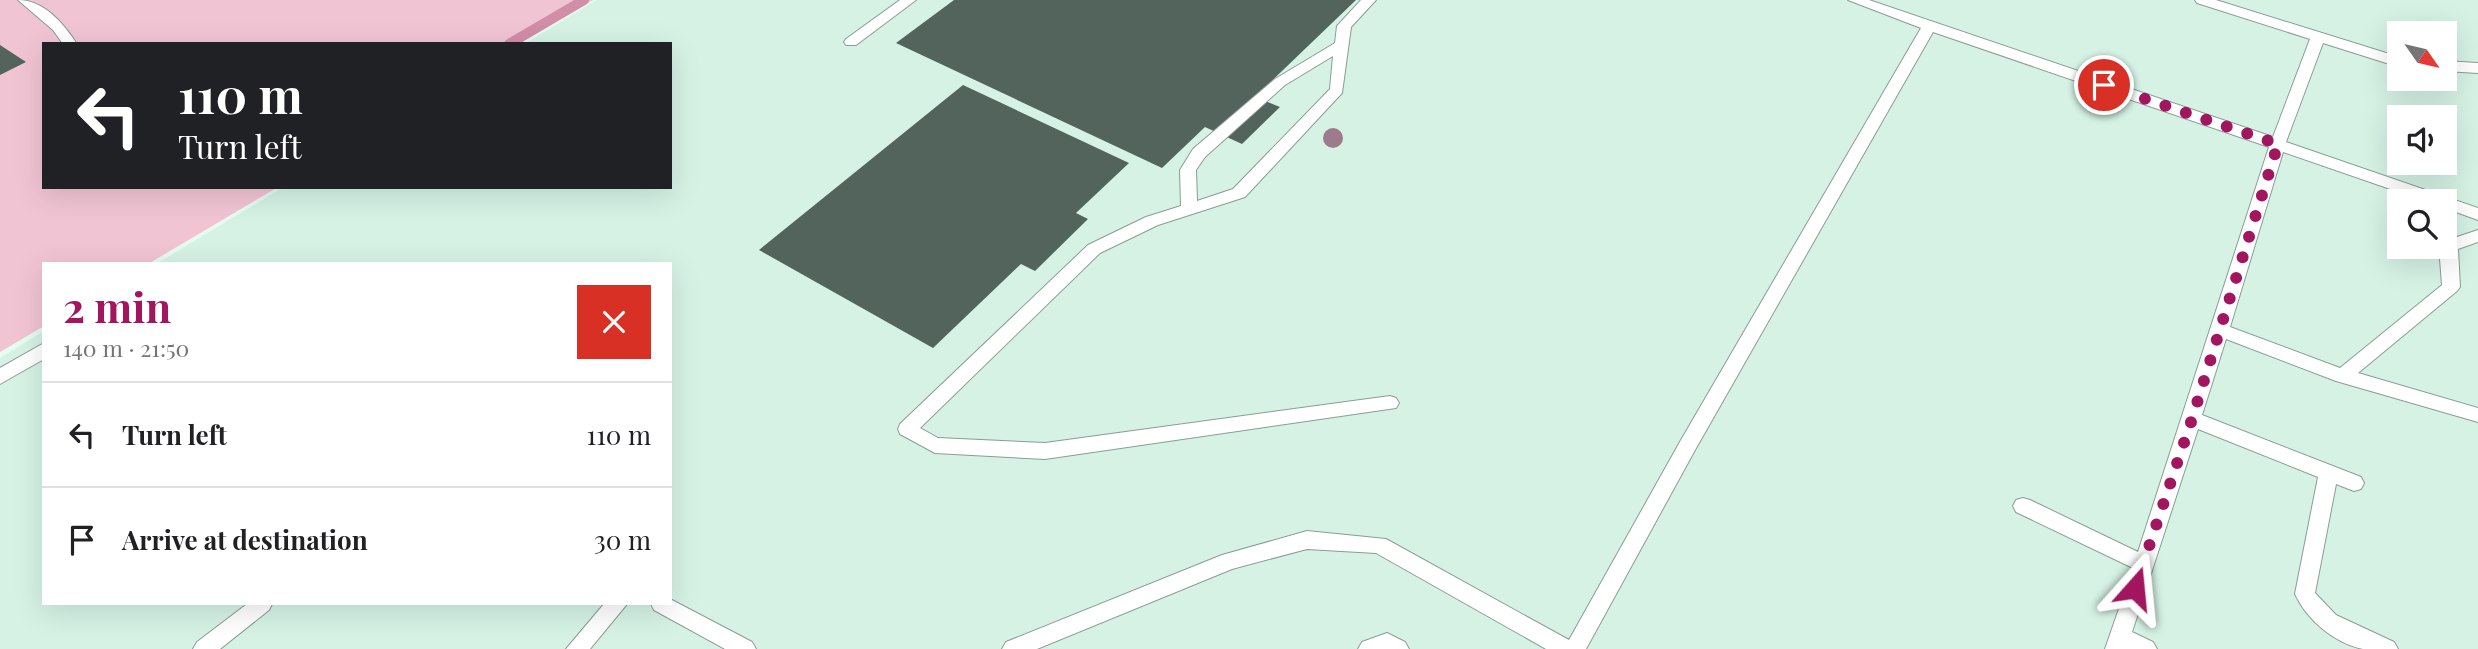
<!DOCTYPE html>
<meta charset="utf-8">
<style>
body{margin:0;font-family:"Playfair Display",serif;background:#f2f2f2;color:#202124;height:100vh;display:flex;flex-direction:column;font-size:26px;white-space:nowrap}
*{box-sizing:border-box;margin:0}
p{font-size:23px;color:#757577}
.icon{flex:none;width:38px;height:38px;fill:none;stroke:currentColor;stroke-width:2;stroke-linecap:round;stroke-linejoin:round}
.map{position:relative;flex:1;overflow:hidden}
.sheet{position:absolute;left:42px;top:262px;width:630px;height:343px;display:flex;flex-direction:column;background:#fff;border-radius:0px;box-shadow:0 7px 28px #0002}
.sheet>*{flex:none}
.top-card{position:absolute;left:42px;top:42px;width:630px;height:147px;border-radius:0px;box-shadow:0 7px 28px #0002;background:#202124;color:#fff;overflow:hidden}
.needle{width:46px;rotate:124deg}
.tools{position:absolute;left:2387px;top:21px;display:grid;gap:14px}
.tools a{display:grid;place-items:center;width:70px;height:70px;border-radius:0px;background:#fff;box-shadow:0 7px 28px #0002;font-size:35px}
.pin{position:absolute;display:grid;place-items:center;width:60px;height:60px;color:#fff;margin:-30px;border:4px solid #fff;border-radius:50%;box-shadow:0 2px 7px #0007}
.me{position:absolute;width:77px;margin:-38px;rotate:18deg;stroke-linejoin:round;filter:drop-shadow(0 0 5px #0008)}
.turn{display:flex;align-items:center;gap:24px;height:147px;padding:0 21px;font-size:32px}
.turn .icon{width:91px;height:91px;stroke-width:2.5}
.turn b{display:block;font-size:49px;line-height:60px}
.round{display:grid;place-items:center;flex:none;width:74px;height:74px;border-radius:0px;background:#f2f2f2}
.head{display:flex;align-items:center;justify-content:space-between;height:119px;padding:0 21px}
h1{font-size:42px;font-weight:700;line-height:52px;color:#a2165f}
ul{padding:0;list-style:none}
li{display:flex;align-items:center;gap:21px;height:105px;padding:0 21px;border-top:2px solid #e0e0e0}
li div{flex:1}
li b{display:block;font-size:26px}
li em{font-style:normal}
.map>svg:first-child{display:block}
.built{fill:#d5f2e5;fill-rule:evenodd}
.green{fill:#f1c4d3}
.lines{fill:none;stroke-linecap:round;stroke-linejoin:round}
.stream{stroke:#d28da7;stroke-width:10}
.building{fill:#52645c}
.lane-casing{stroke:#8a9d95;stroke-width:2}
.lane{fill:#fff;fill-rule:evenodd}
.tree{fill:#9e7a8d}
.route{stroke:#a2165f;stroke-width:12;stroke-dasharray:0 21.6}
</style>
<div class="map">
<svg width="2478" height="649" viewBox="0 0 2478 649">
<rect width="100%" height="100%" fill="#e6fbf2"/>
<path class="built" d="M597,0H2478V649H0V358L44,331V604H670V264H156L284,187H670V44H524ZM2399,33H2445V79H2399ZM2399,117H2445V163H2399ZM2399,201H2445V247H2399Z"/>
<path class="green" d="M0,0H593L519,44H44V187H278L148,264H44V326L0,352Z"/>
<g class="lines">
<path class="stream" d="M509,44L584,0"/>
</g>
<g class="building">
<path d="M954,0H1356L1255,97L1280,107L1242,144L1205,127L1162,168L896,43Z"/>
<path d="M0,45L26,62L0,75Z"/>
<path d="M963,85L1129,163L1076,213L1088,219L1035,271L1021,264L933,348L759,250Z"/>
</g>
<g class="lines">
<defs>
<g id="lane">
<path d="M18,0C44,0 63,23 77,44H63L53,30Z"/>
<path d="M900,0H916L856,45H846L844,42L846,39Z"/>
<path d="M1361,0H1376L1351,27L1342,93L1245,197L1158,225L1100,253L920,428L938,438L1045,443L1390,396L1396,398L1399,403L1396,408L1045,459L935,453L900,434L898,429L900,424L1088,245L1146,217L1181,206L1180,170L1193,149L1275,79L1335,43L1337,26ZM1333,56L1330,89L1233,189L1197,201L1196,170L1205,157L1285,85Z"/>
<path d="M1848,0H1869L2273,137L2310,39L2197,3L2195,0H2216L2399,57V67L2323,43L2286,142L2478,208V220L2445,208V201H2425L2283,152L2230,327L2340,368L2442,285L2440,259L2445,241L2478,230V242L2458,249L2460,287L2457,291L2358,373L2478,408V422L2336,381L2226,339L2202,415L2361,477L2364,483L2361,489L2354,491L2336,484L2315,593L2336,615L2394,642L2398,649C2387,649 2374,649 2363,649C2334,643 2307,620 2295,594L2318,477L2198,429L2132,632L2153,642L2157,649H2105L2133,568L2016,512L2013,506L2016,500L2023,498L2030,500L2138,552L2269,147L1933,32L1695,450L1586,649H1546L1376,553L1307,549L1232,569L1037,649H1002L1006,642L1222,555L1307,531L1386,539L1569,640L1681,440L1921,28Z"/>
<path d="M2445,61L2478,63V73L2445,71Z"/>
<path d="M44,343V359L0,384V368Z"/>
<path d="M670,599L752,642L756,649H725L654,610L651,604H670Z"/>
<path d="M247,604H272L269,610L220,649H193L197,642Z"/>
<path d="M604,604H627L590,649H566Z"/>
<path d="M1387,633L1405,642L1409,649H1358L1362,642Z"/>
</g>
</defs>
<use href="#lane" class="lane-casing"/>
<use href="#lane" class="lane"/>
</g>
<circle class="tree" cx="1333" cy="138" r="10"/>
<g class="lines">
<path class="route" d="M2104,85L2278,144L2192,419L2135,588"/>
</g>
</svg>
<div class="tools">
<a><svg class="needle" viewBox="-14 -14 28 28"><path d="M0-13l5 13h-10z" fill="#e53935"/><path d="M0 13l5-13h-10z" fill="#757577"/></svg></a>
<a><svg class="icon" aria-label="sound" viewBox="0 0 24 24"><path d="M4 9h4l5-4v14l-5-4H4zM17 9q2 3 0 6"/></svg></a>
<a><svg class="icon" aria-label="search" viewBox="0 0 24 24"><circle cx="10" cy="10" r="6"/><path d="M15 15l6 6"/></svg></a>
</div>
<div class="pin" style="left:2104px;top:85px;background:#d93025"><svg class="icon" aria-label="arrive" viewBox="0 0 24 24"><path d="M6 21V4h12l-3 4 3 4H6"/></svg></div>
<svg class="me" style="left:2135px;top:588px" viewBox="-20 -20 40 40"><path d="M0-17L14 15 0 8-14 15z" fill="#a2165f" stroke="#fff" stroke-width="4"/></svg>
<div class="top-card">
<div class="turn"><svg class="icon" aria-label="left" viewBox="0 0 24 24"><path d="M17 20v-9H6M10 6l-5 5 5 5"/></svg><div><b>110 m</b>Turn left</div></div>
</div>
<section class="sheet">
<div class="head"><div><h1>2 min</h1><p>140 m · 21:50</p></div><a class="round" style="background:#d93025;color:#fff"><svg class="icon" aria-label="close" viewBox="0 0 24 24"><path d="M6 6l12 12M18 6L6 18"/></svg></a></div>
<ul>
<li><svg class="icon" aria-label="left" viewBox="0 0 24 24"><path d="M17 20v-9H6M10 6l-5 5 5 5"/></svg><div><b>Turn left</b></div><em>110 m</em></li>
<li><svg class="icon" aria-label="arrive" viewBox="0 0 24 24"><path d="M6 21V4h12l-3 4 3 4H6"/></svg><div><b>Arrive at destination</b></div><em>30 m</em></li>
</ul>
</section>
</div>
